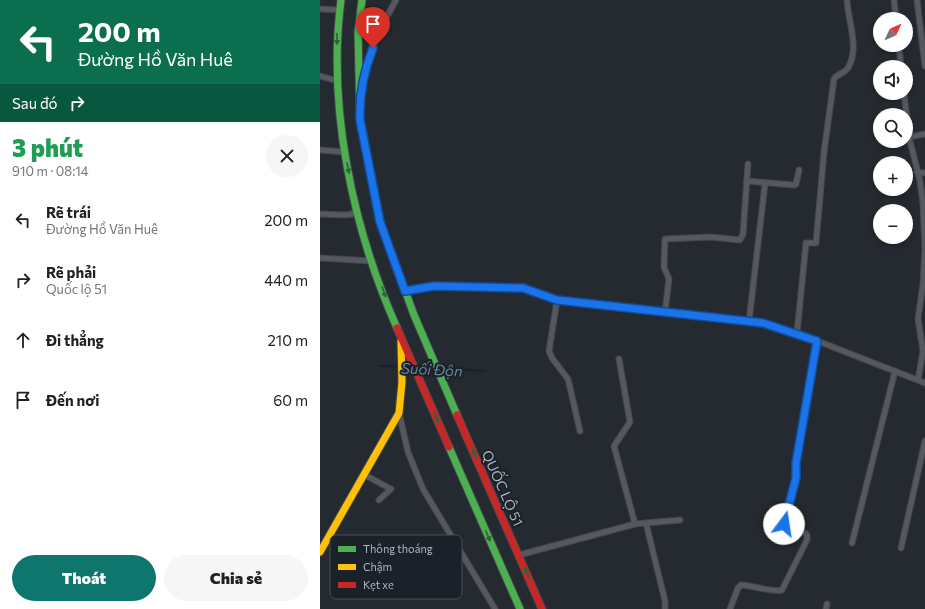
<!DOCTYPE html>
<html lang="vi">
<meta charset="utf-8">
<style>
body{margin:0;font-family:Commissioner,sans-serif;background:#f6f6f6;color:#202124;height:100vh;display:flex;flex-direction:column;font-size:15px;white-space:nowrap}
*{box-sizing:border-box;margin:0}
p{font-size:13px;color:#757577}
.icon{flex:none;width:22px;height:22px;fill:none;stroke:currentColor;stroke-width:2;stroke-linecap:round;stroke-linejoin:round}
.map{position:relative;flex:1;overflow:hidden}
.details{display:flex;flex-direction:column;background:#fff;width:320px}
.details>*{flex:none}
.guide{background:#0b6e4f;color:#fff;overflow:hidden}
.needle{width:26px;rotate:46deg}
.controls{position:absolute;left:553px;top:12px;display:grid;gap:8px}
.controls a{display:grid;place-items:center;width:40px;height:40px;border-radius:50%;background:#fff;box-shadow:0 2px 6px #0003;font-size:20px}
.pin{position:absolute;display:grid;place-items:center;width:34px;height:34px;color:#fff;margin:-41px -17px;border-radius:50% 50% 50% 0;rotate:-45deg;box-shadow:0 0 4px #0007}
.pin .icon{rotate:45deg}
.me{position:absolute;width:44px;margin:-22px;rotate:14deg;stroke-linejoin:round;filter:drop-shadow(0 0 3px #0008)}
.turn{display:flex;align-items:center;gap:14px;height:84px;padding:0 12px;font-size:18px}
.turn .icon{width:52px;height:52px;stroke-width:2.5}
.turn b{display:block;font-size:28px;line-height:34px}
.then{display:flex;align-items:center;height:38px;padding:0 12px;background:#0003;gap:8px;font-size:15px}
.round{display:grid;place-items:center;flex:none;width:42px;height:42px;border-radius:21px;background:#f6f6f6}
.headline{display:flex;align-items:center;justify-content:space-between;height:68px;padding:0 12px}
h1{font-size:24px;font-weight:800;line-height:30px;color:#1e9e55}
.button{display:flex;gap:8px;margin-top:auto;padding:8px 12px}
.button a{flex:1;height:46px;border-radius:24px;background:#0f766e;color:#fff;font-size:16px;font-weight:800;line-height:46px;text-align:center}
.button a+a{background:#f6f6f6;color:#202124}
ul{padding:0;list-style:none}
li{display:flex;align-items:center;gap:12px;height:60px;padding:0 12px}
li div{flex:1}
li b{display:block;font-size:15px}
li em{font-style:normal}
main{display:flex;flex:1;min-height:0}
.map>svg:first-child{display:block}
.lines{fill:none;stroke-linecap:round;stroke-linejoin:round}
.stream{stroke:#172330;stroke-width:2}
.street-casing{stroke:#42474d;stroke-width:7}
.fast-casing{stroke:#42474d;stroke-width:9}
.slow-casing{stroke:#42474d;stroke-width:9}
.jam-casing{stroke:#42474d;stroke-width:9}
.street{stroke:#55585e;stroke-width:5}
.fast{stroke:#4caf50;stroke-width:7}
.slow{stroke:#ffc107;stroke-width:7}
.jam{stroke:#c62828;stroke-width:7}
.oneway{fill:#30613b}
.route-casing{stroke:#114b97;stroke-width:10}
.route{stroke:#1a73e8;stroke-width:7}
.labels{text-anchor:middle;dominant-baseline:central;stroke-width:4;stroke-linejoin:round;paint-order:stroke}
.street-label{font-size:14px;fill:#aeb7c2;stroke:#1a2129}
.water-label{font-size:15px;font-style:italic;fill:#6a839e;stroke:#1a2129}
.key{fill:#1a2129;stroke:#464e57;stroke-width:1}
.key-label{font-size:11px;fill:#aeb7c2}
</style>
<main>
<section class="details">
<div class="guide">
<div class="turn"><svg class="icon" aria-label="left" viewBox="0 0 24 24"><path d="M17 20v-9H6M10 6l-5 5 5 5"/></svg><div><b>200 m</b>Đường Hồ Văn Huê</div></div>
<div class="then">Sau đó<svg class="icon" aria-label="right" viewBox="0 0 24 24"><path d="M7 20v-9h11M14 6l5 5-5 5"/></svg></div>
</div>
<div class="headline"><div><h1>3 phút</h1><p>910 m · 08:14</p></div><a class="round"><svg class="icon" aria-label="close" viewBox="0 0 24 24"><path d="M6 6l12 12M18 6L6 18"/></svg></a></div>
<ul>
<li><svg class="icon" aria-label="left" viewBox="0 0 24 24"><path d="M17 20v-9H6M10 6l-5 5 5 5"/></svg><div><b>Rẽ trái</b><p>Đường Hồ Văn Huê</p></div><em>200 m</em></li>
<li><svg class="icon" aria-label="right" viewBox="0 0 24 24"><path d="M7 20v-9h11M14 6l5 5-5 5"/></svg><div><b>Rẽ phải</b><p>Quốc lộ 51</p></div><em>440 m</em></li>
<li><svg class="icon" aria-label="ahead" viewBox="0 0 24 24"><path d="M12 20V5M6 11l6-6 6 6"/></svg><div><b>Đi thẳng</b></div><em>210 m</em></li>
<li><svg class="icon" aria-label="arrive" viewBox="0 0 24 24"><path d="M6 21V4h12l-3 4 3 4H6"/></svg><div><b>Đến nơi</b></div><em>60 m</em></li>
</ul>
<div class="button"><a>Thoát</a><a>Chia sẻ</a></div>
</section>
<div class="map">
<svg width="605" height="609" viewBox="0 0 605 609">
<rect width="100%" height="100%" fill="#252a30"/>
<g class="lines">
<g class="stream">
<path d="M59,366L90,367"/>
<path d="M96,367L114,368"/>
<path d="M120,368L165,371"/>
</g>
<defs>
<g id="street">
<path d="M574,0L576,19"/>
<path d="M597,0L605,66"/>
<path d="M0,9L20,10"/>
<path d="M579,45L581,67"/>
<path d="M0,76L18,81"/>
<path d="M43,82C47,54 62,25 76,0"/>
<path d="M584,93L589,137L600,181L603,204L605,248L603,284L598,319L603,351L598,380"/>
<path d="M589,137L605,134"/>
<path d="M0,150L25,152"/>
<path d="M597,172L605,173"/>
<path d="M427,181L474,185L476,184L479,170"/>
<path d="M0,214L26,215L37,213"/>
<path d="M0,258L52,261"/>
<path d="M85,291L114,286L203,289L237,300L443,323L477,333L605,383"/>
<path d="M237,300L229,351L232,358L248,379L260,431"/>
<path d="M345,312L349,279L344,267L345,239L391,237L420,240L423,234L428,164"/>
<path d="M429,321L445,184"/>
<path d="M477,333L486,243H496L504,152L514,79C518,73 524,74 528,68C540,47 528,22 527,0"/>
<path d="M299,359L310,422L294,446L315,524"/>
<path d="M79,413L88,452L103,489L175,609"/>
<path d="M45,475L71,489L59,500"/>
<path d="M326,523L345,601V609"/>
<path d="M532,543L575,371"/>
<path d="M581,548L605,441"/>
<path d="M199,555L315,524L360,520"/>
<path d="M410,609L418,588L421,585C431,585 455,593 462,590L487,540V535L485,533L467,528L464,524L476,478L477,451L497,341"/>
<path d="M506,609L507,604"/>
</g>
<g id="fast">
<path d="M21,0C7,108 33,229 77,328"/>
<path d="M42,0L38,32L40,119L60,222L94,315L137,415"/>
<path d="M129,447L200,609"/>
</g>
<path id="slow" d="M0,552L79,413L82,382L81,341"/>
<g id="jam">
<path d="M77,328L129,447"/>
<path d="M137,415L222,609"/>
</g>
</defs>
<use href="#street" class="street-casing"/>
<use href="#fast" class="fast-casing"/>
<use href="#slow" class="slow-casing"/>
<use href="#jam" class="jam-casing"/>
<use href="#street" class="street"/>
<use href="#fast" class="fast"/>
<use href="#slow" class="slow"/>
<use href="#jam" class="jam"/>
</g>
<defs><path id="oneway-solid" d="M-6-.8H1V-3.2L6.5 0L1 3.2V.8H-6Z"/></defs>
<g class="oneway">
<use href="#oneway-solid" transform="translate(17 39) rotate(89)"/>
<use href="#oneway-solid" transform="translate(28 168) rotate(79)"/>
<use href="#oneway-solid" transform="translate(64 292) rotate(70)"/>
<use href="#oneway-solid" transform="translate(116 417) rotate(66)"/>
<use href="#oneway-solid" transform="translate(155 454) rotate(-114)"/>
<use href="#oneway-solid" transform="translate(168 536) rotate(66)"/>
<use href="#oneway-solid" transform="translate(207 573) rotate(-114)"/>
</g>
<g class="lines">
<defs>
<path id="route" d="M53,48C44,71 39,94 40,120L60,222L85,291L114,286L203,288L237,300L443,323L497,341L476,463V478L464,524"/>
</defs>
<use href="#route" class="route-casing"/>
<use href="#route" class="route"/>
</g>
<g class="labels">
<g class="street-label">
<text transform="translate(183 488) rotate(66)">QUỐC LỘ 51</text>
</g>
<g class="water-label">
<text transform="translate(112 369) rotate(3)">Suối Độn</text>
</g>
</g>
<rect x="10" y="535" width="132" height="64" rx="6" class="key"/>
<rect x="18" y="546" width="18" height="6" fill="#4caf50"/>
<rect x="18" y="564" width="18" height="6" fill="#ffc107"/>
<rect x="18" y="582" width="18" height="6" fill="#c62828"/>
<g class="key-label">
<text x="43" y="553">Thông thoáng</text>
<text x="43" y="571">Chậm</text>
<text x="43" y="589">Kẹt xe</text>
</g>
</svg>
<div class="controls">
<a><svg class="needle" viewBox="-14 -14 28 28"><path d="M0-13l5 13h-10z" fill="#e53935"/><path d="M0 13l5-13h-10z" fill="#757577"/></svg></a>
<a><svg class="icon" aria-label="sound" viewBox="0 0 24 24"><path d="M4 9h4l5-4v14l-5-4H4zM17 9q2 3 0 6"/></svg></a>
<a><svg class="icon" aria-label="search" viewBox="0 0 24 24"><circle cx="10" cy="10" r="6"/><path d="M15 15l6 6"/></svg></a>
<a>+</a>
<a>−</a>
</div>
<div class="pin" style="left:53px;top:48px;background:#d93025"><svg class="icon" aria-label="arrive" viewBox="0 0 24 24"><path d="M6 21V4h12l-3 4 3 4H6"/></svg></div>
<svg class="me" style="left:464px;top:524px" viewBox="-20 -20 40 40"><circle r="19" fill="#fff"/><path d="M0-13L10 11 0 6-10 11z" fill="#1a73e8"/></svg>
</div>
</main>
